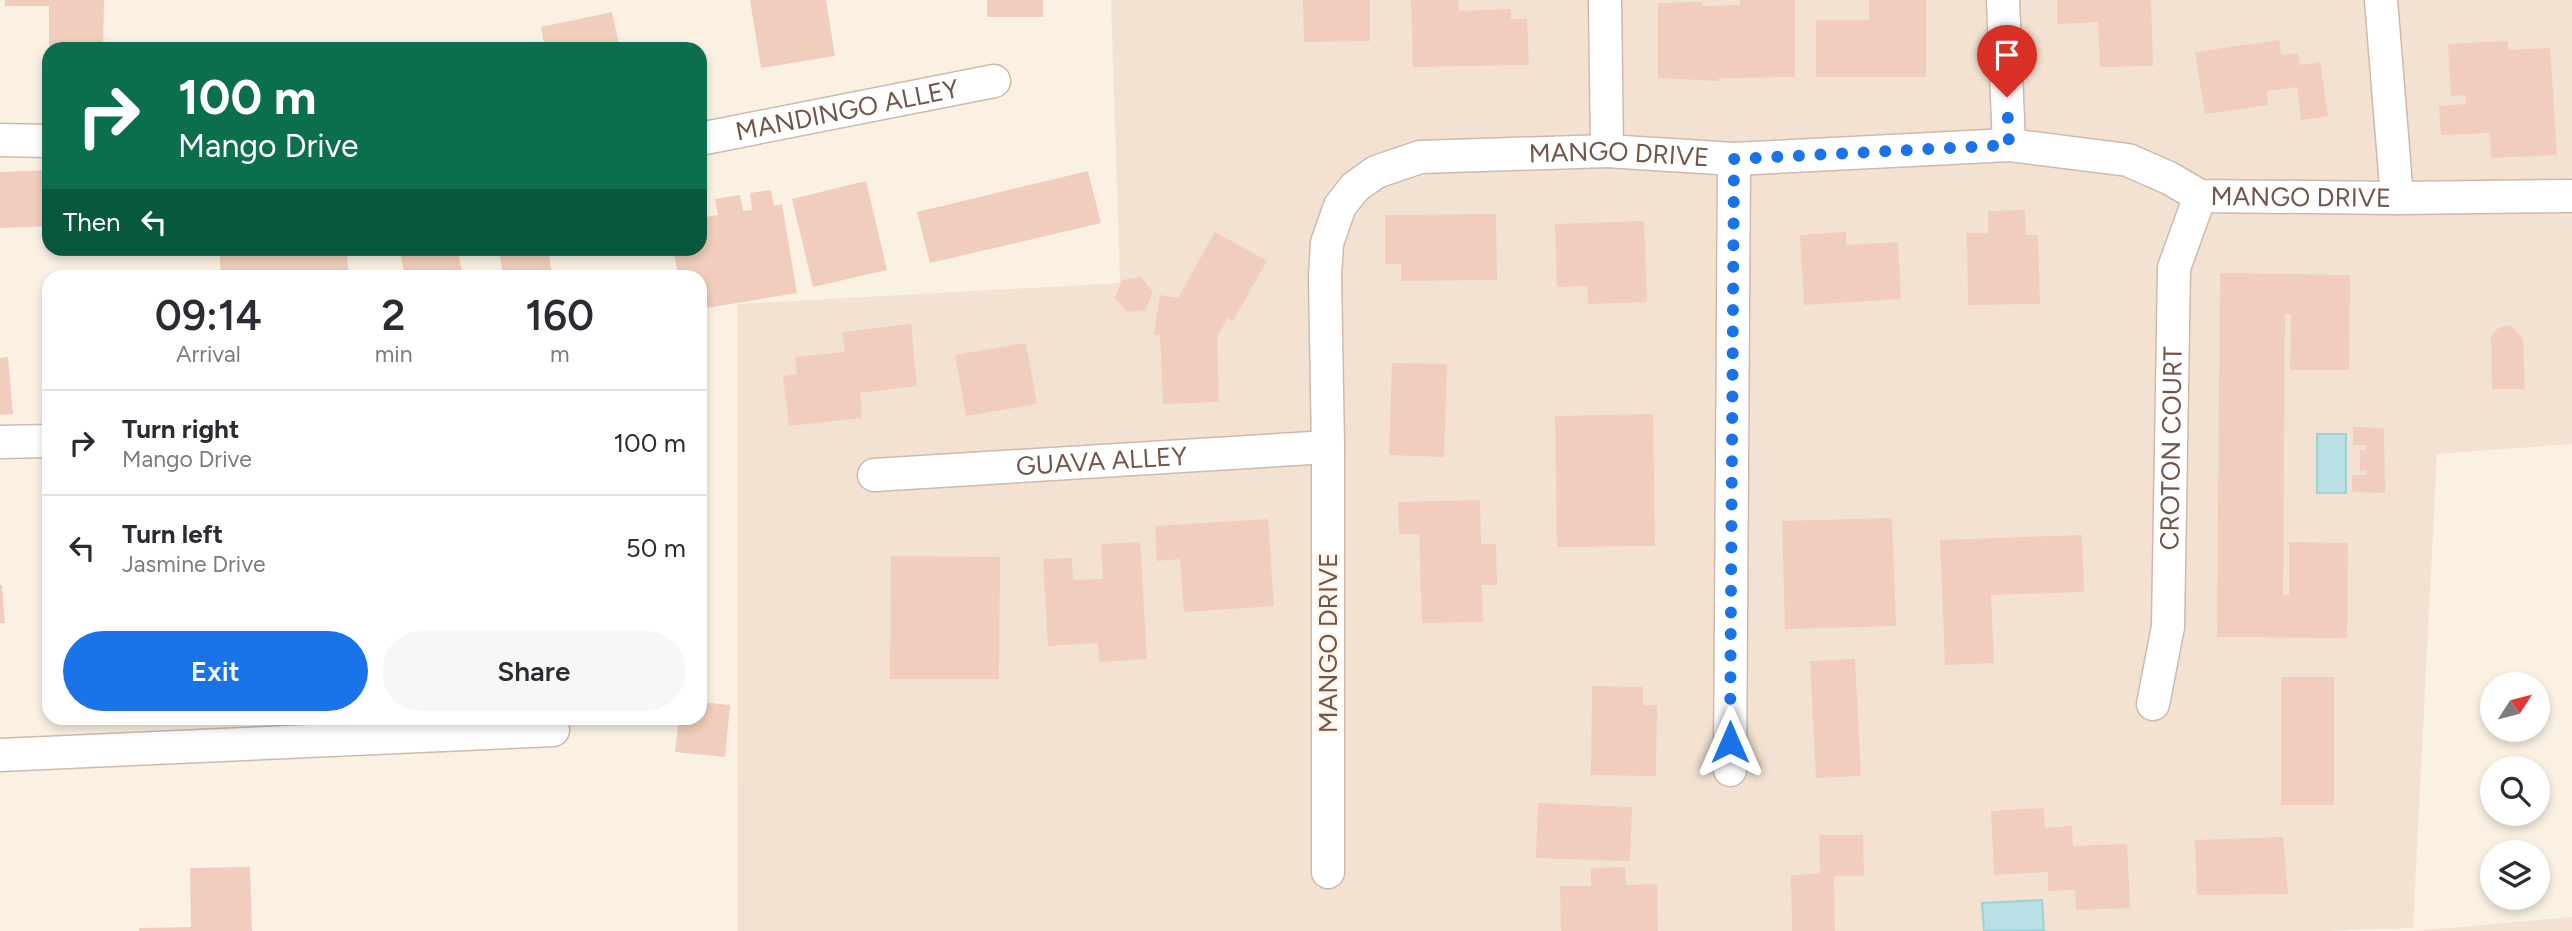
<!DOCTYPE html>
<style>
body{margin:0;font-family:Figtree,sans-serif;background:#f7f7f7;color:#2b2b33;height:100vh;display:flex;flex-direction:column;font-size:26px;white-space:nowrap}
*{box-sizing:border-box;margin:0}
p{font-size:23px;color:#7c7c81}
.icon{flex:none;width:38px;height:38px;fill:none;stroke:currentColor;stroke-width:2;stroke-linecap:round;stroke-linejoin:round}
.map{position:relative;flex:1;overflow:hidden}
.sheet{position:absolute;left:42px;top:270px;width:665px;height:455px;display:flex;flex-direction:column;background:#fff;border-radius:21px;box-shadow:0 4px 10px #0003}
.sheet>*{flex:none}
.guide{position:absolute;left:42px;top:42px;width:665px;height:214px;border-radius:21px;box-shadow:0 4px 10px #0003;background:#0b6e4f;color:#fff;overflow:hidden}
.needle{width:46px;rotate:54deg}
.buttons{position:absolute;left:2480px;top:672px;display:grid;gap:14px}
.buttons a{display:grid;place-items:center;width:70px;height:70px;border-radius:50%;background:#fff;box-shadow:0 4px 10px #0003;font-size:35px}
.pin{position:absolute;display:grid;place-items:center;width:60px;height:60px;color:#fff;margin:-72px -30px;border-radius:50% 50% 50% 0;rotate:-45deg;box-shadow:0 0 7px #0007}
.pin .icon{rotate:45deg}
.me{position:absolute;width:77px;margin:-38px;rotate:0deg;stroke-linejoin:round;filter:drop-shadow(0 0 5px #0008)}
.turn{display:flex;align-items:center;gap:24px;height:147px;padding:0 21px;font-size:32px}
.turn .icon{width:91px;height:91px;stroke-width:2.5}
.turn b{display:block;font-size:49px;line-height:60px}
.then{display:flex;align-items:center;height:66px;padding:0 21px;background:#0003;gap:14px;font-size:26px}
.eta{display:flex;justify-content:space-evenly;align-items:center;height:119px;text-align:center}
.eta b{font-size:42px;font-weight:600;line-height:49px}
.primary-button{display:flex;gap:14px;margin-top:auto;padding:14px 21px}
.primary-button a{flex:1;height:80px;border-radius:42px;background:#1a73e8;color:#fff;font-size:28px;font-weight:600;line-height:80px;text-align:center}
.primary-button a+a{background:#f7f7f7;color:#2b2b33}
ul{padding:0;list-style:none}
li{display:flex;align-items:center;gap:21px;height:105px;padding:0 21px;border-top:2px solid #e1e1e2}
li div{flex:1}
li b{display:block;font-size:26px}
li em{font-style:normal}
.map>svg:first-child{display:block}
.residential{fill:#f3e2d2}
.water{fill:#b9e0e4;stroke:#9fd0d5;stroke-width:2}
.building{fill:#f0cdbc}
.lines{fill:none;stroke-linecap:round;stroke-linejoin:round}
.street-casing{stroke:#cebaad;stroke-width:35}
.street{stroke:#fff;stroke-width:32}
.route{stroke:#1a73e8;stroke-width:12;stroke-dasharray:0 21.6}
.labels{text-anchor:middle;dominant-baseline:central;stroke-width:5;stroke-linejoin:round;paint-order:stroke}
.street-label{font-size:26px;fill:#72564a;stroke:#fef5e9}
</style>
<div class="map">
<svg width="2572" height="931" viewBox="0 0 2572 931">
<rect width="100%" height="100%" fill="#fbf1e3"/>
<g class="residential">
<path d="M1111,0H2572V444L2437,454L2413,928L2325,931H738L737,304L1120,283Z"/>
<path d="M2572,917V931H2414Z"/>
</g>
<g class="water">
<rect x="2317" y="434" width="29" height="59"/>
<path d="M2042,900L2044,930L1984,931L1982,903Z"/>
</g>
<g class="building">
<path d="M5,0H104L103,49H49V6H5Z"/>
<path d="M750,0H826L835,56L761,68Z"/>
<rect x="987" y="0" width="56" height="17"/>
<path d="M1303,0H1370V41L1304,42Z"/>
<path d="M1411,0H1458L1459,11L1511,9V19H1527L1529,65L1413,67Z"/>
<path d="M1740,0H1795V77L1719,78V81L1658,78V3L1702,2L1703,6L1740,5Z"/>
<path d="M1869,0H1926V77H1816V20H1869Z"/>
<path d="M2057,0H2151L2153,66L2100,67L2098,22L2057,24Z"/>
<path d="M612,12L620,49H545L541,27Z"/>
<path d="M2279,40L2281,55L2298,53L2300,65L2320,62L2328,116L2301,120L2297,87L2266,91L2268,105L2205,114L2195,52Z"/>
<path d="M2508,41V50L2550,48L2557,155L2491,158L2490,133L2441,135L2439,106L2466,104L2465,95L2451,96L2448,44Z"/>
<path d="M49,170V226L0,228V172Z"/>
<path d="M1088,171L1101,223L930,263L917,212Z"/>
<path d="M866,181L887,270L813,287L792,199Z"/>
<path d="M771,190L774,206L782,204L797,293L700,309V276H678L673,248H700V218L718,215L715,199L740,195L743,211L752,210L750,193Z"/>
<path d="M2025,210L2026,235H2038L2040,304L1968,305L1967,233H1988V211Z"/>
<path d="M1496,214L1497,280L1401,281V264H1385V215Z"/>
<path d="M1644,221L1647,302L1588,304L1587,286L1557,287L1555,224Z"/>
<path d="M1215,232L1267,261L1233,321L1228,318L1217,337L1219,402L1163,404L1160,335L1154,334L1160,295L1178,298Z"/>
<path d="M1846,232V245L1898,242L1901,299L1804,305L1800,235Z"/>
<path d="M219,248H346L349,276H221Z"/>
<path d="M399,248H457L463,276H405Z"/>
<path d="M499,248H548L552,276H503Z"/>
<path d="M2220,273L2350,275L2349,370H2290L2291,315L2285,314L2283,595H2289V542L2348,543L2347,638L2217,637Z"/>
<path d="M1141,277L1153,292L1145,310L1127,312L1115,298L1122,280Z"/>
<path d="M911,324L917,386L860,393L862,418L789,426L783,376L797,374L795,357L845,352L842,332Z"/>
<path d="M2510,325L2523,339L2525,389H2492L2491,337L2498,328Z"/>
<path d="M1026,343L1037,404L966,416L955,355Z"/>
<path d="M8,357L13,414L0,415V358Z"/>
<path d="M1392,363L1447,364L1444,457L1389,455Z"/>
<path d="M1653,414L1655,546L1557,547L1555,416Z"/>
<path d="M2353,427L2384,428L2385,493L2352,492V475H2366L2367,470L2360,471V450H2366L2367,445H2353Z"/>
<path d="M1480,500L1481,544H1496L1497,585H1482L1483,622L1422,623L1419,534H1399L1398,502Z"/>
<path d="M1892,518L1896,626L1785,629L1782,521Z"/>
<path d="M1268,519L1274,606L1184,612L1180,559L1157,561L1155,526Z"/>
<path d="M2082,535L2084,592L1991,595L1994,663L1945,665L1940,540Z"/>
<path d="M1140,542L1147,659L1099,662L1098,643L1048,646L1043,559L1072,558L1073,580L1103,579L1101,544Z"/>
<path d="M891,556L1000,557L999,679H890Z"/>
<path d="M0,585H2L5,623H0Z"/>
<path d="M1855,659L1861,776L1816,778L1810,661Z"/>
<rect x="2281" y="677" width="53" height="128"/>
<path d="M1592,686L1643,687V705H1657L1656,776L1591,775Z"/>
<path d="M700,702L730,705L725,757L675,752L679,718H700Z"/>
<path d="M1538,803L1632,807L1630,861L1536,858Z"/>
<path d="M2044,808L2045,828L2072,826L2073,846L2127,844L2130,908L2076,910L2075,890L2048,891V872L1994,875L1991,811Z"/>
<path d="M1819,835H1863L1864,876H1834L1835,931H1792L1791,875L1820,874Z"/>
<path d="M2283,837L2288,894L2197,895L2195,840Z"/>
<path d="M250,867L252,931H139V928L191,927L190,868Z"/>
<path d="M1625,867L1626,885L1657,884L1658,931H1561L1560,886H1591V868Z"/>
</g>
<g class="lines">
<defs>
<g id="street">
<path d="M1605,0L1607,151"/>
<path d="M2003,0L2009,145"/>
<path d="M2381,0L2397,198"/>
<path id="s1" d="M700,139L994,81"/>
<path d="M0,140L49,141"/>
<path d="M0,442L49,441"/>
<path id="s2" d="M874,475L1328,447"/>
<path id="s3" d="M2153,704L2168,627L2174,268L2200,196"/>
<path d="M0,755L553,730"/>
<path d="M1730,770L1734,159"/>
<path id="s4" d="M1328,872V447L1325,276L1327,243L1340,206L1355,187L1376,172L1420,157L1607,151L1734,159L2009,145L2128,160L2169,178L2200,196L2397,198L2572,196"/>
</g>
</defs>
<use href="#street" class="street-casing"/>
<use href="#street" class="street"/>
</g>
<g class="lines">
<path class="route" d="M1730,742L1734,159L2009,145L2007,97"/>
</g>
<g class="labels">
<g class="street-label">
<text stroke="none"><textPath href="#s1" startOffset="150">MANDINGO ALLEY</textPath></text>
<text stroke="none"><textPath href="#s4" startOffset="964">MANGO DRIVE</textPath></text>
<text stroke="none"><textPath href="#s4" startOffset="1656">MANGO DRIVE</textPath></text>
<text stroke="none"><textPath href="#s3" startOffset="257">CROTON COURT</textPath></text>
<text stroke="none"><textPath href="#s2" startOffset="228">GUAVA ALLEY</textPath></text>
<text transform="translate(1328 643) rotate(-90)">MANGO DRIVE</text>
</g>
</g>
</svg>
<div class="buttons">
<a><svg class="needle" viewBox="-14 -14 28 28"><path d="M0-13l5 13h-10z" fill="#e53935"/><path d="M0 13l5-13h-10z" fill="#7c7c81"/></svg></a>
<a><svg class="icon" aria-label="search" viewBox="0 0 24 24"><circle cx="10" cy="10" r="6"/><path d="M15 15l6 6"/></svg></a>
<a><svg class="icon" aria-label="layers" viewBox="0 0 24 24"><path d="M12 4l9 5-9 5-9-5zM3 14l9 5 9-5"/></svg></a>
</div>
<div class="pin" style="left:2007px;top:97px;background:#d93025"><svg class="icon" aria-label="arrive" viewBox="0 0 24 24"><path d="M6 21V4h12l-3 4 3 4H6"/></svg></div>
<svg class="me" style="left:1730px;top:742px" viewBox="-20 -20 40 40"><path d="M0-17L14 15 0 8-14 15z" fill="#1a73e8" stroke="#fff" stroke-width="4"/></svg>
<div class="guide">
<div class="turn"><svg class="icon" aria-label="right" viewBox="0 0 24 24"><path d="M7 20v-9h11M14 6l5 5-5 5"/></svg><div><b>100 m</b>Mango Drive</div></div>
<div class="then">Then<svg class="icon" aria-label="left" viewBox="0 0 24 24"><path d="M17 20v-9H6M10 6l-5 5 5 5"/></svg></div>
</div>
<section class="sheet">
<div class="eta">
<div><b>09:14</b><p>Arrival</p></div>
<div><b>2</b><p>min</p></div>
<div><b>160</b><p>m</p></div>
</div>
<ul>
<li><svg class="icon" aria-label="right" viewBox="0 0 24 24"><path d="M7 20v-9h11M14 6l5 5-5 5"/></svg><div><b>Turn right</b><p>Mango Drive</p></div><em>100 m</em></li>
<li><svg class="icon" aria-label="left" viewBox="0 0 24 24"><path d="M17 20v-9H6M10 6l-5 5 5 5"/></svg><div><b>Turn left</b><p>Jasmine Drive</p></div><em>50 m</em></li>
</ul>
<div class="primary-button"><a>Exit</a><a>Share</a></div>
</section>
</div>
